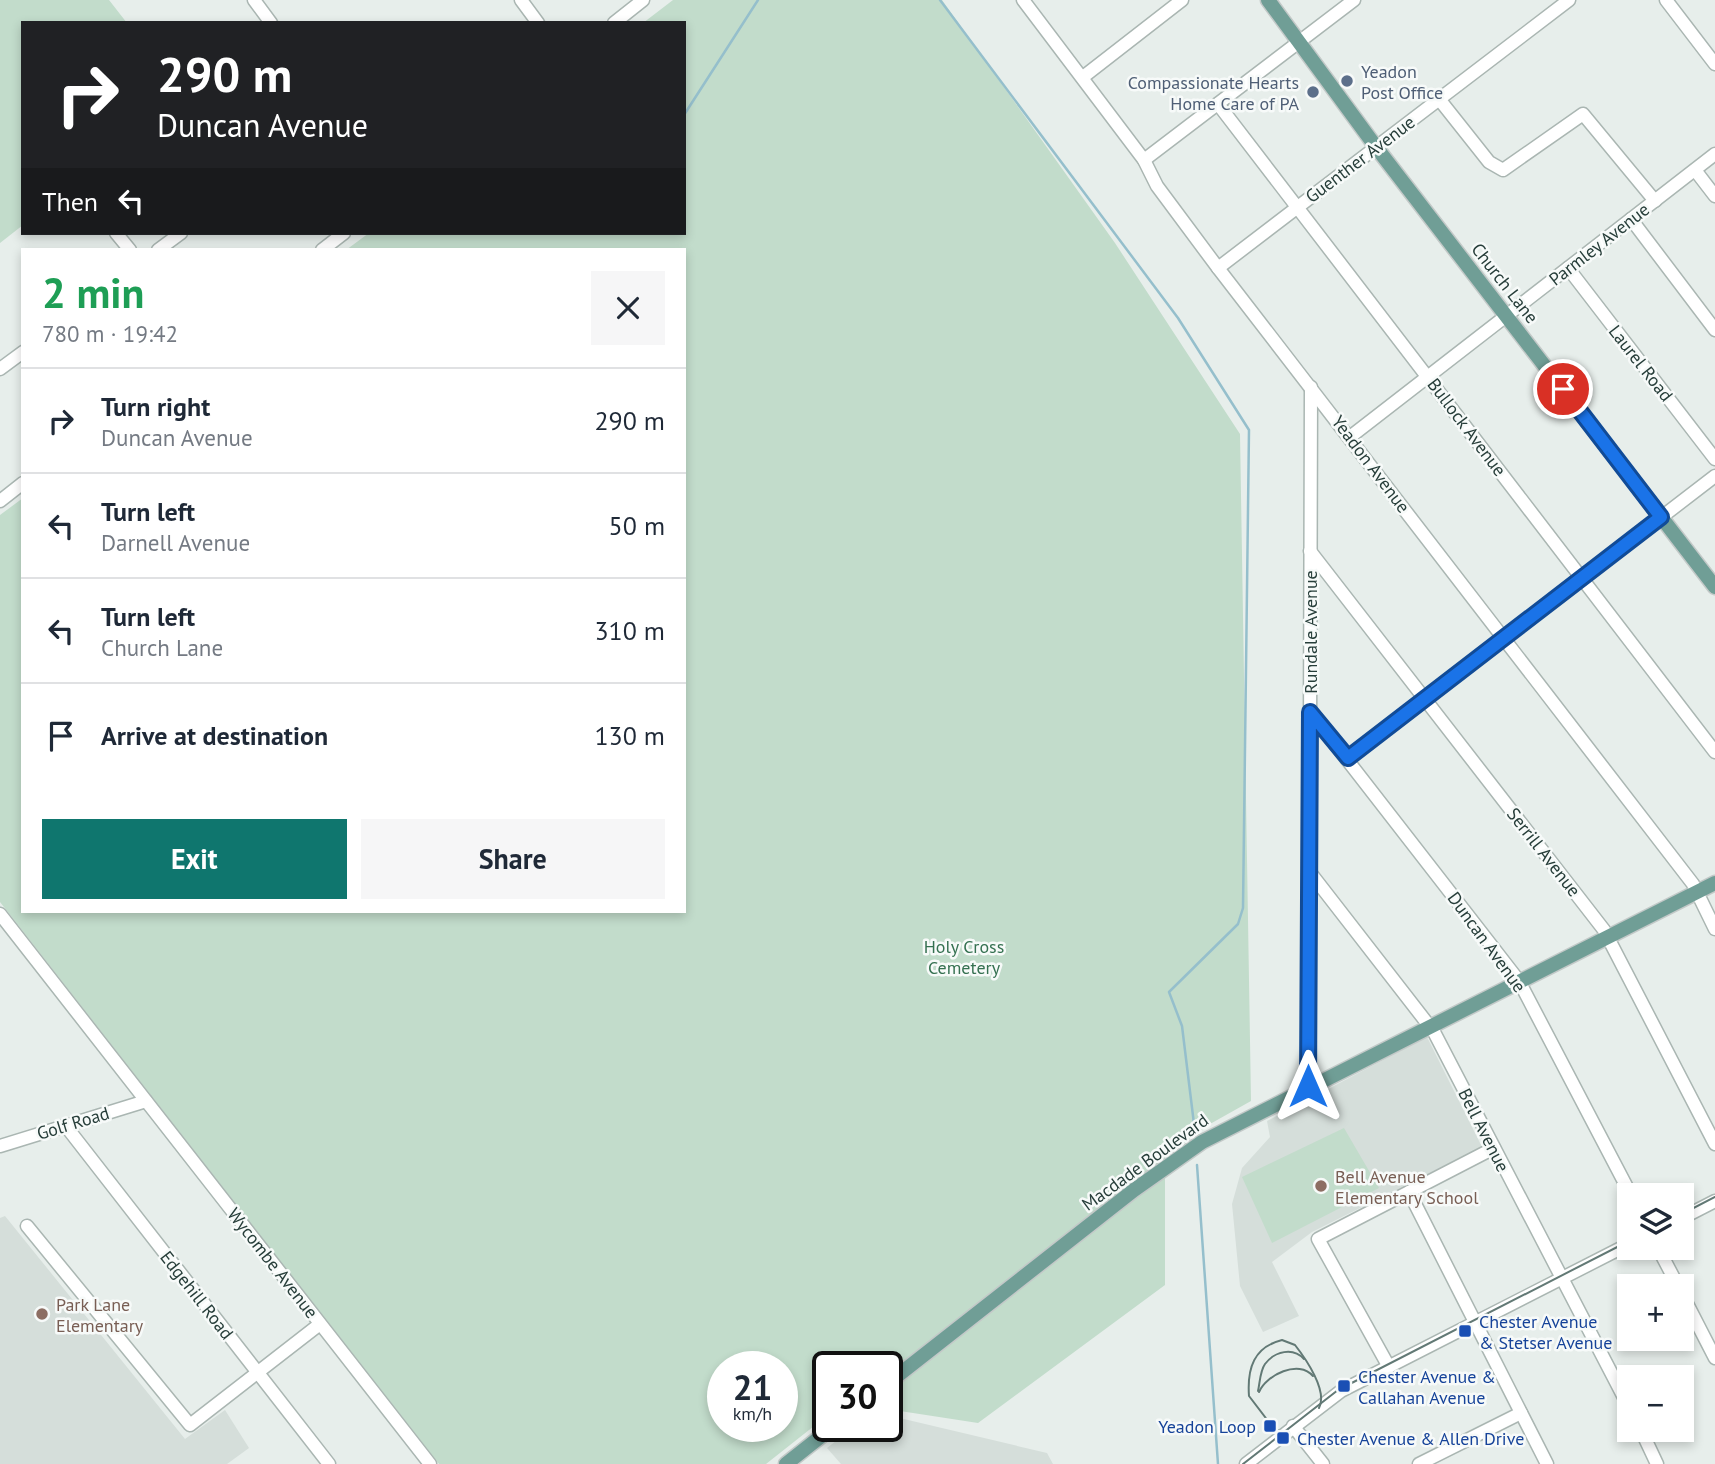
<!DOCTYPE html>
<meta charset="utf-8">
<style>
body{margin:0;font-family:"PT Sans",sans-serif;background:#f6f6f7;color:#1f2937;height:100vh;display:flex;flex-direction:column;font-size:26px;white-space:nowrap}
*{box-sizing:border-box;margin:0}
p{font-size:23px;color:#747a83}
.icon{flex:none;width:38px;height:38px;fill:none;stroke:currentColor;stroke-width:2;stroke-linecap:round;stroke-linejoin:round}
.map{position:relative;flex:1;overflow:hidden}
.details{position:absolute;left:21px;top:248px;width:665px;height:665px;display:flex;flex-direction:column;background:#fff;border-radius:0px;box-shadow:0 4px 10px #0003}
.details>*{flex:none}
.hud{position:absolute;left:21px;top:21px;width:665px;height:214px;border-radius:0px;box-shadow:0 4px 10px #0003;background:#202124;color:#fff;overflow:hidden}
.fabs{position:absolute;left:1617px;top:1183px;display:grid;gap:14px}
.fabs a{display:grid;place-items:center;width:77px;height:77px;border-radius:0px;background:#fff;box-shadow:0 4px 10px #0003;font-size:35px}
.speed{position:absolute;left:707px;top:1351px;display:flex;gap:14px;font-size:35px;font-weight:700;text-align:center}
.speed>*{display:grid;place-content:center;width:91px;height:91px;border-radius:50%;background:#fff;box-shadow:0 4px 10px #0003;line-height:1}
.speed small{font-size:18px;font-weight:400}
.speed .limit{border:4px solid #111;border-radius:10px;background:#fff;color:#111}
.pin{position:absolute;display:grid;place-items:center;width:60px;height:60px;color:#fff;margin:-30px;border:4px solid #fff;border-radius:50%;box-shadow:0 2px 7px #0007}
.me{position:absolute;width:77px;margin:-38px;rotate:0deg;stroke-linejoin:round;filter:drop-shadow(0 0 5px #0008)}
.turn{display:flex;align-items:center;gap:24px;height:147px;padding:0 21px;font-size:32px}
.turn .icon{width:91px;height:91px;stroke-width:2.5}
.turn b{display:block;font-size:49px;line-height:60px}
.then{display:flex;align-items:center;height:66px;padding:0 21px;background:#0003;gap:14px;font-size:26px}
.round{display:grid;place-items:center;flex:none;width:74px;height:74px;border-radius:0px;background:#f6f6f7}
.summary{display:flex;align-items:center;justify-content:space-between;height:119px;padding:0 21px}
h1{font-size:42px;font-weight:700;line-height:52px;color:#1e9e55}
.action{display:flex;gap:14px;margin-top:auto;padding:14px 21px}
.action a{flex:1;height:80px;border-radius:0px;background:#0f766e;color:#fff;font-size:28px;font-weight:700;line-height:80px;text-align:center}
.action a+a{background:#f6f6f7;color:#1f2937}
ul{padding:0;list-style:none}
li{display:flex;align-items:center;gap:21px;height:105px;padding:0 21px;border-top:2px solid #e0e1e3}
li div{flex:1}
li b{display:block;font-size:26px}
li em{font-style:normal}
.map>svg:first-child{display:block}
.built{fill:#d5deda}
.green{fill:#c2dccb;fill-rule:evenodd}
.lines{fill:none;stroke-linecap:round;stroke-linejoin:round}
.stream{stroke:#95bfcc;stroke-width:2.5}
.minor-casing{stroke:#aab6b2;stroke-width:15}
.major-casing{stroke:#c3c9c8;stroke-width:17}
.minor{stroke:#fff;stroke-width:12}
.major{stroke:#709e96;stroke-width:14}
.tram{stroke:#627975;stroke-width:2}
.route-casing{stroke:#114b97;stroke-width:18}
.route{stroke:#1a73e8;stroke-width:12}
.service-dot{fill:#5c6f8a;stroke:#f7faf9;stroke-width:2.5}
.education-dot{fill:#8d6e63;stroke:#f7faf9;stroke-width:2.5}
.transit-dot{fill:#1a4fb4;stroke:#f7faf9;stroke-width:2.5}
.labels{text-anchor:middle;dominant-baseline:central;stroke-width:5;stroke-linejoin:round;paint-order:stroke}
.service-label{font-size:18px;fill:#4e5e75;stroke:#f7faf9;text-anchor:start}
.street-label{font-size:18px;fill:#273e3a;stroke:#f7faf9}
.park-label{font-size:18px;fill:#357151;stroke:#f7faf9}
.education-label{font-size:18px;fill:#785e54;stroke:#f7faf9;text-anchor:start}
.transit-label{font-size:18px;fill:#164399;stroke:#f7faf9;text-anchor:start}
</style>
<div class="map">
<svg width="1715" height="1464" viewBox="0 0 1715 1464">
<rect width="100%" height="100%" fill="#e7eeeb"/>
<g class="built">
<path d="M1427,1037L1482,1147L1312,1232L1272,1262L1299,1316L1263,1332L1240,1286L1232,1204L1242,1168L1270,1137L1267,1121Z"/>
<path d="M5,1216L185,1439L225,1410L249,1448L227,1464H0V1218Z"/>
<path d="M887,1415L1047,1453L1053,1464H841L827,1448L855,1426H887Z"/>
</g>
<g class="green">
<path d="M0,0H109L127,23H23V225L0,243Z"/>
<path d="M673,0H942L1115,243L1240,434L1251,1101L1210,1124L1165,1157V1285L978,1423L887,1409V1367H828V1415L766,1464H439L0,902V515L23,498V912H684V250H346L369,233H684V23H643ZM723,1367H782V1426H723Z"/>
<path d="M1344,1128L1379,1188L1272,1243L1242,1177Z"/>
</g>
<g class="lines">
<g class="stream">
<path d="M940,0L1178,318L1249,430L1243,908L1238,924L1169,992L1182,1026L1194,1124"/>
<path d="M684,115L758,0"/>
<path d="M1197,1165L1218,1464"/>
</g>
<defs>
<g id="minor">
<path d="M254,0L271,23"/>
<path d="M521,0L538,23"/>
<path d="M1023,0L1144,160L1157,186L1218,268L1693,884L1715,929"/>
<path d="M1666,0L1715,64"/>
<path d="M614,23L643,0"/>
<path d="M1083,77L1182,0"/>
<path d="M1439,99L1489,162L1503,170L1583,114L1655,201"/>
<path d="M1218,104L1715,752"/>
<path d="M1144,160L1354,0"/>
<path d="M1695,170L1715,196"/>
<path d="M1631,219L1715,330"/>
<path d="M116,233L130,250"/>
<path d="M158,250L181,233"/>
<path d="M322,250L344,233"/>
<path d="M1218,268L1569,0"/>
<path d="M1568,268L1715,459"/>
<path d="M0,369L23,352"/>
<path d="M1350,437L1715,154"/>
<path d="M0,501L23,483"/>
<path d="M1310,551L1604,930L1715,1144"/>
<path d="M1310,712L1519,981L1631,1195"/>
<path d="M1348,758L1715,476"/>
<path d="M1309,871L1434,1032L1629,1407"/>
<path d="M0,914L430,1464"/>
<path d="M1309,1086L1311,387"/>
<path d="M65,1125L329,1464"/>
<path d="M0,1146L146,1101"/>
<path d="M1409,1192L1547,1464"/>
<path d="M1682,1218L1715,1201"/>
<path d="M27,1226L190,1425L320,1324"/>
<path d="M1658,1248L1678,1286"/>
<path d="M1682,1294L1715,1358"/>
<path d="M1389,1367L1318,1239L1494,1148"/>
<path d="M1293,1426L1323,1464"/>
<path d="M1641,1430L1657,1464"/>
<path d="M1246,1464L1341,1391L1629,1244"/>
<path d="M1419,1464L1521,1413"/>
</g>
<g id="major">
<path d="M1268,0L1376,147L1715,587"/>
<path d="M887,1384L1134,1190L1202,1142L1715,883"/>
<path d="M786,1464L834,1426"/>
</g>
</defs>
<use href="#minor" class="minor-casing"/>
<use href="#major" class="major-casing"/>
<use href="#minor" class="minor"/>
<use href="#major" class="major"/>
<g class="tram">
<path d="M1682,1214L1715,1197"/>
<path d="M1258,1391C1260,1382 1260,1371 1265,1364C1275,1351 1293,1347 1304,1359"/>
<path d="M1259,1392C1266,1375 1299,1359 1313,1376"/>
<path d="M1289,1432L1275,1430L1249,1396C1247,1368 1254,1347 1282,1340L1295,1345C1306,1359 1328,1391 1319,1408"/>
<path d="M1243,1464L1338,1390L1629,1241"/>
</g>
</g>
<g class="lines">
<defs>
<path id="route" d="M1308,1086L1310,712L1348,758L1661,517L1563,389"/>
</defs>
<use href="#route" class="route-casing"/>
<use href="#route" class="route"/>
</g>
<g class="service-dot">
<circle cx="1347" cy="81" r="7"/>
<circle cx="1313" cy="92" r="7"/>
</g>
<g class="education-dot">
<circle cx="1321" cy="1186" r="7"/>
<circle cx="42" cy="1314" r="7"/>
</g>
<g class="transit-dot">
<rect x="1458" y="1324" width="14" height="14" rx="3.5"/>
<rect x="1337" y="1379" width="14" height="14" rx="3.5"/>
<rect x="1263" y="1419" width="14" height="14" rx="3.5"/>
<rect x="1276" y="1431" width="14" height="14" rx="3.5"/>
</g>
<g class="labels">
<g class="service-label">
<text x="1361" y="71">Yeadon<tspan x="1361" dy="21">Post Office</tspan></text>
<text x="1299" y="82" text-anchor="end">Compassionate Hearts<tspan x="1299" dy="21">Home Care of PA</tspan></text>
</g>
<g class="street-label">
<text transform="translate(1360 159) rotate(-37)">Guenther Avenue</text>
<text transform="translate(1599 244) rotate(-38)">Parmley Avenue</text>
<text transform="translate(1505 283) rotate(52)">Church Lane</text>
<text transform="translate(1641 363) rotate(52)">Laurel Road</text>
<text transform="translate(1467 427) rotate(53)">Bullock Avenue</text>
<text transform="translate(1371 464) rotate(53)">Yeadon Avenue</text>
<text transform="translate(1310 632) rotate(-90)">Rundale Avenue</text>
<text transform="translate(1544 852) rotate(52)">Serrill Avenue</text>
<text transform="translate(1487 942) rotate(54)">Duncan Avenue</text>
<text transform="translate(73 1123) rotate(-17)">Golf Road</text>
<text transform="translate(1484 1130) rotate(63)">Bell Avenue</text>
<text transform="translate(1145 1162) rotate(-36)">Macdade Boulevard</text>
<text transform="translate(273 1263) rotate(52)">Wycombe Avenue</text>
<text transform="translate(197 1295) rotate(52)">Edgehill Road</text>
</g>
<g class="park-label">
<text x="964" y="946">Holy Cross<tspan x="964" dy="21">Cemetery</tspan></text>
</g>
<g class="education-label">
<text x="1335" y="1176">Bell Avenue<tspan x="1335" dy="21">Elementary School</tspan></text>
<text x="56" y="1304">Park Lane<tspan x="56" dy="21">Elementary</tspan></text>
</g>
<g class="transit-label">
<text x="1479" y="1321">Chester Avenue<tspan x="1479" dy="21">&amp; Stetser Avenue</tspan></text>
<text x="1358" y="1376">Chester Avenue &amp;<tspan x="1358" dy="21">Callahan Avenue</tspan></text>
<text x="1256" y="1426" text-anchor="end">Yeadon Loop</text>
<text x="1297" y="1438">Chester Avenue &amp; Allen Drive</text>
</g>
</g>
</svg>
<div class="fabs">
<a><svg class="icon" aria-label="layers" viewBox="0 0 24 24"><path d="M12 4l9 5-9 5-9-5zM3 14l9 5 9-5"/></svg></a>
<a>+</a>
<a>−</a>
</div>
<div class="speed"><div>21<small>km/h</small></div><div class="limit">30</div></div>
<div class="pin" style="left:1563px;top:389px;background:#d93025"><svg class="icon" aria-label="arrive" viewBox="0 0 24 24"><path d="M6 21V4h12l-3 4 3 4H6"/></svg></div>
<svg class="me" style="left:1308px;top:1086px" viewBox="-20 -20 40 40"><path d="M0-17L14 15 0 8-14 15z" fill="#1a73e8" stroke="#fff" stroke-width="4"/></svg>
<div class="hud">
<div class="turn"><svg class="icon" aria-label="right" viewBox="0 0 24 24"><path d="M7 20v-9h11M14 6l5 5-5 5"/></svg><div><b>290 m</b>Duncan Avenue</div></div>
<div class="then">Then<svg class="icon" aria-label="left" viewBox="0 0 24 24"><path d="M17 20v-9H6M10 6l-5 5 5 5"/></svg></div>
</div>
<section class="details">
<div class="summary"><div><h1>2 min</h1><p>780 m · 19:42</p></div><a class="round"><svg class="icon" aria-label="close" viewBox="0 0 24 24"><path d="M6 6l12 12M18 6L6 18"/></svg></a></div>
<ul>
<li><svg class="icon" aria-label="right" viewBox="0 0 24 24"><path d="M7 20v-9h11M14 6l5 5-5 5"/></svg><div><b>Turn right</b><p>Duncan Avenue</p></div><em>290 m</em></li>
<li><svg class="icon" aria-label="left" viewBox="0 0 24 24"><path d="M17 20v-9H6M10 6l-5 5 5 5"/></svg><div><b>Turn left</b><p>Darnell Avenue</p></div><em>50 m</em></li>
<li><svg class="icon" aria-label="left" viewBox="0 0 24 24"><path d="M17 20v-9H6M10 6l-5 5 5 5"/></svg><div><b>Turn left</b><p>Church Lane</p></div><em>310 m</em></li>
<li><svg class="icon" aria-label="arrive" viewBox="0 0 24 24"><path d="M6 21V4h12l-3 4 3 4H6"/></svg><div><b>Arrive at destination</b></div><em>130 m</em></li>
</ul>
<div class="action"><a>Exit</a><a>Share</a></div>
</section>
</div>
